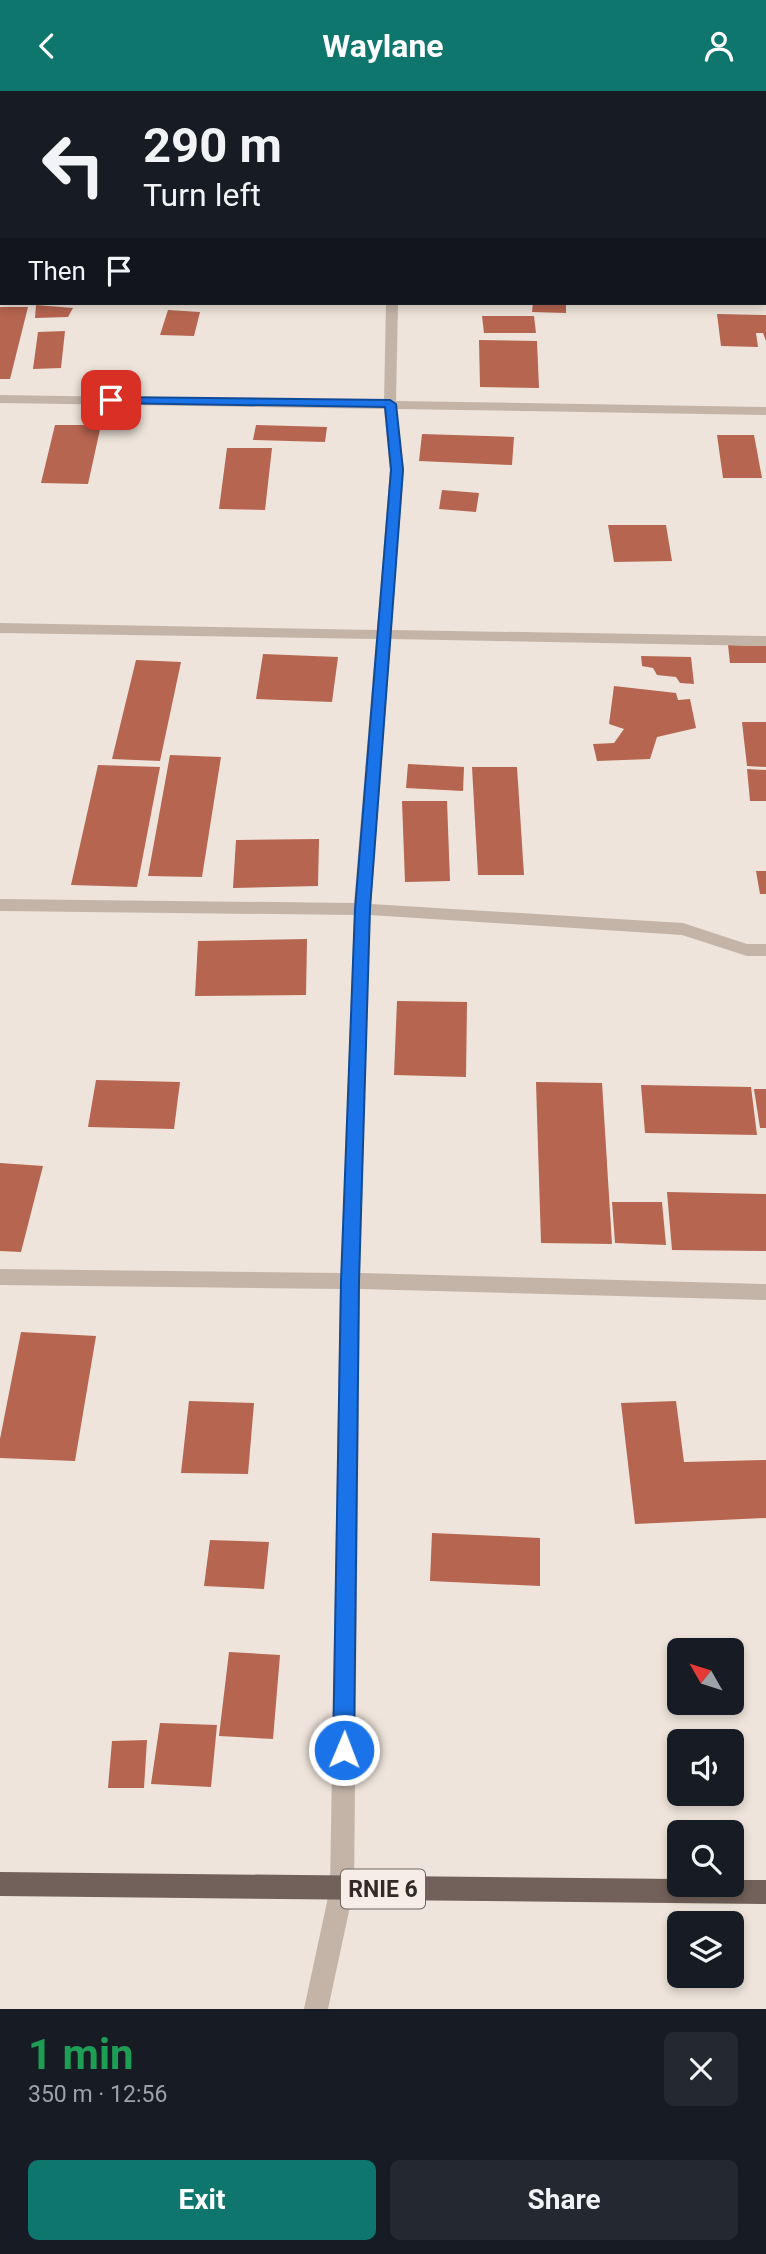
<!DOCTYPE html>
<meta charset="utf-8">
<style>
body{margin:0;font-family:Roboto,sans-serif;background:#242831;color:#f1f3f6;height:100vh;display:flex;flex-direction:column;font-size:26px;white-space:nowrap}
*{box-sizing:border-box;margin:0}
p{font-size:23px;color:#9ea1a6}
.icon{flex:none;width:38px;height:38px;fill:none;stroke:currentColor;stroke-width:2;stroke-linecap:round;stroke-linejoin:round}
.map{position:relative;height:1918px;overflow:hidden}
.panel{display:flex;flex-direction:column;background:#171b24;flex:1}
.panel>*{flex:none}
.guide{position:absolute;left:0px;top:0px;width:766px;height:214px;box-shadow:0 4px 10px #0003;background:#171b24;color:#f1f3f6;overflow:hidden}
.needle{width:46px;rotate:309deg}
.fabs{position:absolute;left:667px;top:1547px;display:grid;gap:14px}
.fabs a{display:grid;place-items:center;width:77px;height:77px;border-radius:10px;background:#171b24;box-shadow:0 4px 10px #0003;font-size:35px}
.pin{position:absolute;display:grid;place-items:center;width:60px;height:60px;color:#fff;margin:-30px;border-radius:14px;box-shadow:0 4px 10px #0006}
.me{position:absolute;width:77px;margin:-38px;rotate:1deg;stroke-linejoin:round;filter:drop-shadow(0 0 5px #0008)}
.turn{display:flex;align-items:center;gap:24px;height:147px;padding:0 28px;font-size:32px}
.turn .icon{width:91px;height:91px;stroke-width:2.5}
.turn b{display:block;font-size:49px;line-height:60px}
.then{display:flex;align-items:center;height:66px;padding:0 28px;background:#0003;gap:14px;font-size:26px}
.round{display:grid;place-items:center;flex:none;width:74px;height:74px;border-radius:10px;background:#242831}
.summary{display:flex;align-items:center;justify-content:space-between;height:119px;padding:0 28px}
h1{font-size:42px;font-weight:700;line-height:52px;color:#1e9e55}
.action{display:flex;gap:14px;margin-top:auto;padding:14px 28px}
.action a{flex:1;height:80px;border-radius:10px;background:#0f766e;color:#fff;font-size:28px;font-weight:700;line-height:80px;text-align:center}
.action a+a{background:#242831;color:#f1f3f6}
header{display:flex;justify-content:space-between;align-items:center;height:91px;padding:0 28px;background:#0f766e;color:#fff;font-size:32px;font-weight:700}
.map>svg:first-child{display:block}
.building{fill:#b66550}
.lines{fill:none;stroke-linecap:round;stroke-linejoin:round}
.street{fill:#c4b4a8;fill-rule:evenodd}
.primary{fill:#72615a;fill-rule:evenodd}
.route{fill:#1a73e8;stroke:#114b97;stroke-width:2}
.labels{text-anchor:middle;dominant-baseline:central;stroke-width:5;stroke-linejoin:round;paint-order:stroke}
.shield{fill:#f6eee6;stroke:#6d6560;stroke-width:2}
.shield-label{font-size:23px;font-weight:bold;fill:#322a27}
</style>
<header><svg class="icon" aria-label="back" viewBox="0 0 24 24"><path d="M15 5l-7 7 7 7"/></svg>Waylane<svg class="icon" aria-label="person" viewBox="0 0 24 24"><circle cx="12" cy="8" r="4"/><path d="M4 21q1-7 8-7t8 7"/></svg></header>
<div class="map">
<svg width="766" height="1918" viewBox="0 0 766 1918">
<rect width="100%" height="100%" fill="#eee4db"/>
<g class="building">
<path d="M533,212H566V222L532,221Z"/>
<path d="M36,214L73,217L68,226L35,227Z"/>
<path d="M0,216H28L10,288H0Z"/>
<path d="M168,219L200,221L194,245L160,244Z"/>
<path d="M717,223L766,224V250L763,242H756L758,256L721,255Z"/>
<path d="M482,225H534L536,242H484Z"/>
<path d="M65,240L61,277L33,278L38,241Z"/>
<path d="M479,249L537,250L539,297L480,296Z"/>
<path d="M55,334H101L88,393L41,392Z"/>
<path d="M256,334L327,336L325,351L253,349Z"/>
<path d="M422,343L514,346L512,374L419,370Z"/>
<path d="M717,344H754L762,387H723Z"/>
<path d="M227,357H272L265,419L219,418Z"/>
<path d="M442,399L479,402L476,421L439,418Z"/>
<path d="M608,434H666L672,470L614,471Z"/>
<path d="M728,554L766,555V572H730Z"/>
<path d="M263,563L338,566L332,611L256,608Z"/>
<path d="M641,565L691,566L694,593L680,592L676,586L657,584L653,577L642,575Z"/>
<path d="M136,569L181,571L160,670L112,668Z"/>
<path d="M614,595L676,602L678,609L690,608L696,637L657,646L650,668L597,670L593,653L614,652L624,638L609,633Z"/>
<path d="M742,631H766V676L747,675Z"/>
<path d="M170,664L221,666L202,786L148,785Z"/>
<path d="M408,673L464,676L463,700L406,697Z"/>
<path d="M98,674L160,676L137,796L71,794Z"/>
<path d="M472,676H517L524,784H478Z"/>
<path d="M747,678L766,679V710H750Z"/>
<path d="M402,710H447L450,790L405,791Z"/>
<path d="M319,748L318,795L233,797L236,749Z"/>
<path d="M756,780H766V803H760Z"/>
<path d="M307,848L306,904L195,905L198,850Z"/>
<path d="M397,910L467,911L466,986L394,984Z"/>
<path d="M96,989L180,991L174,1038L88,1036Z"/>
<path d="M536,991L602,992L612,1153L541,1152Z"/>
<path d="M641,994L751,996L757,1044L645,1042Z"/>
<path d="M754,998H766V1037H760Z"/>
<path d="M0,1072L43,1075L21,1161L0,1160Z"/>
<path d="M667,1101L766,1103V1160L672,1159Z"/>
<path d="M612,1111H662L666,1154L615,1152Z"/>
<path d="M21,1241L96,1245L75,1370L0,1367V1348Z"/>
<path d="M189,1310L254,1312L248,1383L181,1382Z"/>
<path d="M676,1310L684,1371L766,1369V1427L635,1433L621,1312Z"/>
<path d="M432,1442L540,1447V1495L430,1490Z"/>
<path d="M210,1449L269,1451L264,1498L204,1495Z"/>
<path d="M229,1561L280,1564L273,1648L219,1645Z"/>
<path d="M160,1632L217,1634L211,1696L151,1693Z"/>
<path d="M147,1649L144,1697H108L112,1650Z"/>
</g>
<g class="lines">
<g class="street">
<path d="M161,0H240L241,2H162Z"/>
<rect x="402" y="0" width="10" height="2"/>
<rect x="0" y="137" width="2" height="6"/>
<rect x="765" y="144" width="1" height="6"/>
<path d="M386,212H398L396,310L766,316V324L397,318L404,379L391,539L766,545V555L391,548L371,813L683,832L747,853H766V865H747L682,844L370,824L360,1182L766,1193V1209L360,1198L354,1797L328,1918H304L330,1797L340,1198L0,1194V1178L341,1182L354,824L0,820V808L354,812L376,548L0,542V532L377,539L390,379L384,318L0,312V304L384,310Z"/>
</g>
<path class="primary" d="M0,1781L679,1788V1794H732V1789H766V1813L0,1805Z"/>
</g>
<path class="route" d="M111,306L390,309L396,313L403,379L370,818L359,1190L354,1659L351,1667L344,1670L337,1667L333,1659L341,1190L355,818L391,379L385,316L107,312L106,309Z"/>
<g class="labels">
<rect class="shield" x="341" y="1778.5" width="84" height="39" rx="5"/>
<g class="shield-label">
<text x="383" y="1798">RNIE 6</text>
</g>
</g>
</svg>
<div class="fabs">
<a><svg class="needle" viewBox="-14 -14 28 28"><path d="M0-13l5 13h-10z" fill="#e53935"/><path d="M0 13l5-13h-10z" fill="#9ea1a6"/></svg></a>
<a><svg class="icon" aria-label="sound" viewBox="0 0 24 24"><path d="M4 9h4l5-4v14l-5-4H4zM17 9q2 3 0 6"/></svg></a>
<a><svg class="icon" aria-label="search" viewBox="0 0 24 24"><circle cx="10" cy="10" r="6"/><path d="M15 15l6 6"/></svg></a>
<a><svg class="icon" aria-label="layers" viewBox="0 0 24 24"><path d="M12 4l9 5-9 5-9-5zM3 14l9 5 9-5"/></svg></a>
</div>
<div class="pin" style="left:111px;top:309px;background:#d93025"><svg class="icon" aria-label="arrive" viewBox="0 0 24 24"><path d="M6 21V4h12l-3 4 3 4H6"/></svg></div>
<svg class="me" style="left:344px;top:1659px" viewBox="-20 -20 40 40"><circle r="17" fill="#1a73e8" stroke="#fff" stroke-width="3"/><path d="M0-11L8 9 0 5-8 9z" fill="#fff"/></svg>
<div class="guide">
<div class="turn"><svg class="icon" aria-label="left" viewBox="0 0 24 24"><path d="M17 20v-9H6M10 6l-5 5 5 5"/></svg><div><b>290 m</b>Turn left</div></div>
<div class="then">Then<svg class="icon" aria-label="arrive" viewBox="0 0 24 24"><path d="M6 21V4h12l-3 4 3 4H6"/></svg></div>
</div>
</div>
<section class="panel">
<div class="summary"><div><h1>1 min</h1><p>350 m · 12:56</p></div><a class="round"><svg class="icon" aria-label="close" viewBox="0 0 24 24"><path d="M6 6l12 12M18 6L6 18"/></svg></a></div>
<div class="action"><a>Exit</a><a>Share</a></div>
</section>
